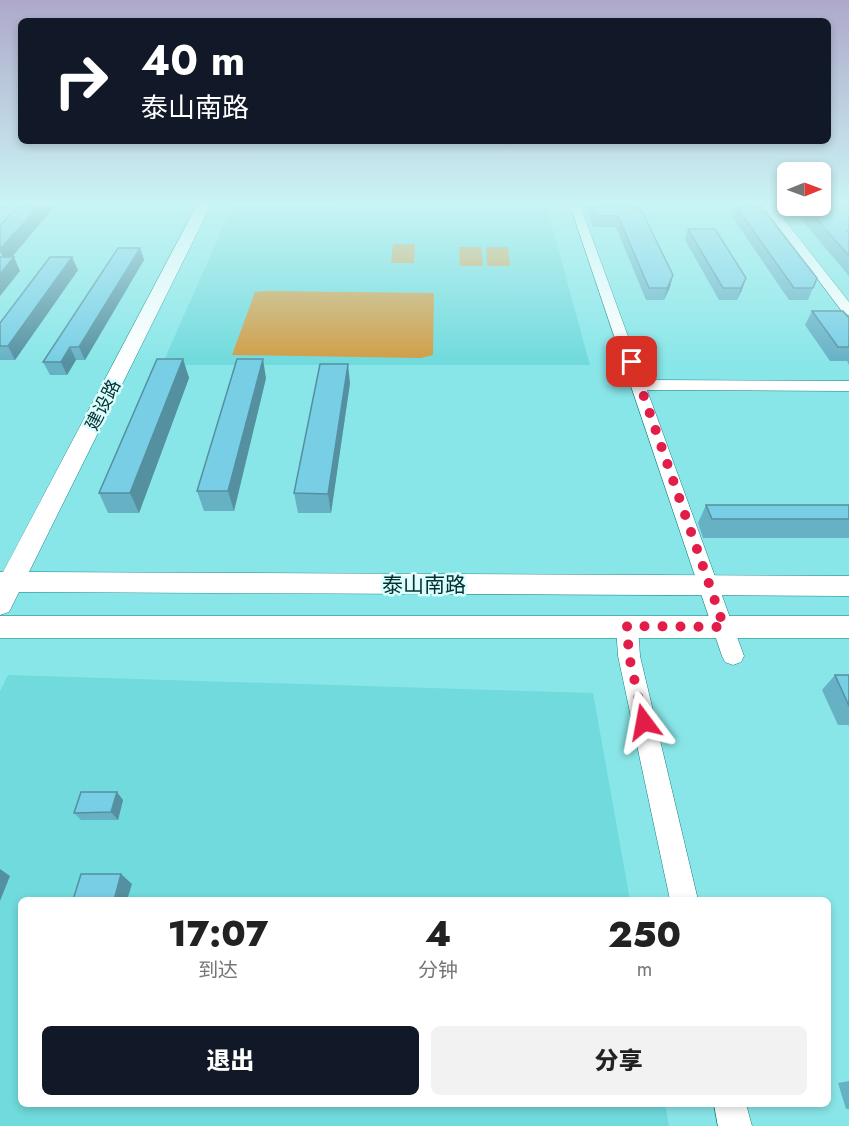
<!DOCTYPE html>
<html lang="zh">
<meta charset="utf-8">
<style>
body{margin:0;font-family:Jost,"Noto Sans SC",sans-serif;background:#f2f2f2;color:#222;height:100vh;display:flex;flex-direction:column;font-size:22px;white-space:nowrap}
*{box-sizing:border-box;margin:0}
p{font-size:20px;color:#767676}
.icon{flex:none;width:33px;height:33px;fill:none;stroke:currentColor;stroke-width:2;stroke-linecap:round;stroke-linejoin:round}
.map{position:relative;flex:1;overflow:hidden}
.side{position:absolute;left:18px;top:897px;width:813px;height:210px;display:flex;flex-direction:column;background:#fff;border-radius:9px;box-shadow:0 3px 9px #0003}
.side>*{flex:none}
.top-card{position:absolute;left:18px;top:18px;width:813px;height:126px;border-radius:9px;box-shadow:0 3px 9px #0003;background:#111827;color:#fff;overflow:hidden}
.needle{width:39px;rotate:89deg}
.fabs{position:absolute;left:777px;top:162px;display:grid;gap:12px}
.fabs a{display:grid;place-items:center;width:54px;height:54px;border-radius:9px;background:#fff;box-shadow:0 3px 9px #0003;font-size:30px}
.pin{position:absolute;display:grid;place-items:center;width:51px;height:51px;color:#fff;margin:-26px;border-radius:12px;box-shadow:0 3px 9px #0006}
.me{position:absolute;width:66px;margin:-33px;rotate:347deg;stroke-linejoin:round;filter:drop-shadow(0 0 4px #0008)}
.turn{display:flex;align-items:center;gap:21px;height:126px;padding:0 24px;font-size:27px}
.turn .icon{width:78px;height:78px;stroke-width:2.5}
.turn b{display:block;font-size:42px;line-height:51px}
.eta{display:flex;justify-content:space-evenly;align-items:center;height:102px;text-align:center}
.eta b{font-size:36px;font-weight:800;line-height:42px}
.cta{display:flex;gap:12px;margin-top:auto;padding:12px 24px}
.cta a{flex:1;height:69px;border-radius:9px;background:#111827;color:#fff;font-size:24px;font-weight:800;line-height:69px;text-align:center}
.cta a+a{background:#f2f2f2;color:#222}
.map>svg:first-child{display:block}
.built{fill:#70dadc}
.green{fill:#d19c44}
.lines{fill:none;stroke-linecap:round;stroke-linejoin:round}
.minor-casing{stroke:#148184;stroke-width:1}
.tertiary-casing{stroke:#148184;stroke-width:1}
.minor{fill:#fff;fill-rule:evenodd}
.tertiary{fill:#fff;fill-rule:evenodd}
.wall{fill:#67b1c5}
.shaded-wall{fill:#5490a0}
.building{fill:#78cee5;stroke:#5490a0;stroke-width:1.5}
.route{stroke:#e11d48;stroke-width:10;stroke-dasharray:0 18}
.labels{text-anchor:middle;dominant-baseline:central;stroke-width:5;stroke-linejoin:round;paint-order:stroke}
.far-street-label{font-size:18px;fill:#053031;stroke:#dafdfd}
.street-label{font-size:21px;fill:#053031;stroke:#dafdfd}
</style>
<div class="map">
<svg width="849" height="1126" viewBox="0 0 849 1126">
<rect width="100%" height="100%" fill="#89e6e8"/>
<g class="built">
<path d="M232,207L547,208L590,365H162Z"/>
<path d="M8,675L593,693L630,900H21V1104H665L669,1126H0V691Z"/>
</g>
<g class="green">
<path d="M393,244H415L414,263H391Z"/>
<path d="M459,247H481L483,266H460Z"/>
<path d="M486,247H508L510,266H487Z"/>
<path d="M265,291L434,293L433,355L421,358L232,355L255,292Z"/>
</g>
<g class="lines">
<defs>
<g id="minor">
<path d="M570,205H580L644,380L849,381V391L647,390L744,656L741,662L733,665L725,662L722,656Z"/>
<path d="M762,205H773L849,302V315L844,314Z"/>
<path d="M627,617L634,620L638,626L640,656L698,900H670L618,656L616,626L620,620Z"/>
<path d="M714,1104H746L752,1126H718Z"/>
</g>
<g id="tertiary">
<path d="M197,205H211L29,572L849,576V596L19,592L9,612L0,615V572H3Z"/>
<rect x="0" y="616" width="849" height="22"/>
</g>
</defs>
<use href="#minor" class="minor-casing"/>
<use href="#tertiary" class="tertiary-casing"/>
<use href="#minor" class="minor"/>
<use href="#tertiary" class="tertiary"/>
</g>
<g class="wall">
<path d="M589,205H638V210L673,275L670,287L664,300H646L616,227H593L588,211Z"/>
<path d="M735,205H761L760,210L813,288L808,300H789L731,215Z"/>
<path d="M849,205V276L790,206Z"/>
<path d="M688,229L746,278L737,300H719L685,240Z"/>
<path d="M140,248L144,260L85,360H76L67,375H50L43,362Z"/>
<path d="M78,270L15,360H0V323Z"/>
<path d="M812,311L849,318V365L847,361H830L805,325Z"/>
<path d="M183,359L189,378L139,513H108L99,493Z"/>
<path d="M266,378L234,511H204L197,491Z"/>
<path d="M350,383L331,513H298L294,493Z"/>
<path d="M706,505H849V538H703L698,523Z"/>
<path d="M835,675H849V726L848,725H838L822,690Z"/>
<path d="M123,800L118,820H81L74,813Z"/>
<path d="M849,1081V1109H846L838,1083Z"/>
</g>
<g class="shaded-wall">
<path d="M0,205H6L0,211Z"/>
<path d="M40,205H56L6,264L0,252V249Z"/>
<path d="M140,248L144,260L85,360L79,347Z"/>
<path d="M14,257L20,271L0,296V274Z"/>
<path d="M72,257L78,270L15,360L8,346Z"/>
<path d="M673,275L670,287L664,300L667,288Z"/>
<path d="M746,278L742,290L737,300L741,288Z"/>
<path d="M70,347L76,360L67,375L61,362Z"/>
<path d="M183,359L189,378L139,513L130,493Z"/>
<path d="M263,359L266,378L234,511L228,491Z"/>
<path d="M348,364L350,383L331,513L328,494Z"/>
<path d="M117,792L123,800L118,820L111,812Z"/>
<path d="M0,869L10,876L0,901Z"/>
<path d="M121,874L132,884L127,900H114Z"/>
</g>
<g class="building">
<path d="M19,205H40L0,249V226Z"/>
<path d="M592,205H638L639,206L637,209L642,212L673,275L667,288H649L618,216H595Z"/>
<path d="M735,205H761L759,209L766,213L817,278L813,288H794Z"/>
<path d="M849,205V230L847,231L849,233V256L805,206Z"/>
<path d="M688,229H715L746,278L741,288H723Z"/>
<path d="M118,248H140L79,347H70L61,362H43Z"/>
<path d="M0,257H14L0,274Z"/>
<path d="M50,257H72L8,346H0V323Z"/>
<path d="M812,311H843L849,318V347H838Z"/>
<path d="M157,359H183L130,493H99Z"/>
<path d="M237,359H263L228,491H197Z"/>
<path d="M320,364H348L328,494L294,493Z"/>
<path d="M706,505H849V519H712Z"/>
<path d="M835,675H849V706Z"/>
<path d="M81,792H117L111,812L74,813Z"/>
<path d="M81,874H121L114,900H73Z"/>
</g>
<linearGradient id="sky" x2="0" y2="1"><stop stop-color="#aea9ca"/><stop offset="0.56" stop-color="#caf4f5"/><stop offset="1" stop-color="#caf4f5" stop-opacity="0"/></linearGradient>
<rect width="849" height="363" fill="url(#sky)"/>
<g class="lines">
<path class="route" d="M632,362L724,627L627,626L629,656L644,722"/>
</g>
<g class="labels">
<g class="far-street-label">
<text transform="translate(103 405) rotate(-63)">建设路</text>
</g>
<g class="street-label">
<text x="424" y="585">泰山南路</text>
</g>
</g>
</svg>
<div class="fabs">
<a><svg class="needle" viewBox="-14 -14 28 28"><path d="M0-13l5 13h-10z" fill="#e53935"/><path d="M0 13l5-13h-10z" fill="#767676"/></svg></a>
</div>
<div class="pin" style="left:632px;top:362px;background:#d93025"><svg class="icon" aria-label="arrive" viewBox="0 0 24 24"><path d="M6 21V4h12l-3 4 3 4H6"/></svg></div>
<svg class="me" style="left:644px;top:722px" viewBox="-20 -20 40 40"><path d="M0-17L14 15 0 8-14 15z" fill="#e11d48" stroke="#fff" stroke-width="4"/></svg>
<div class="top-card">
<div class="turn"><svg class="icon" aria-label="right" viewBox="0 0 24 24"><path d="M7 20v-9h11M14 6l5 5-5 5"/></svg><div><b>40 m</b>泰山南路</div></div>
</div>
<section class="side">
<div class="eta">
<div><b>17:07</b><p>到达</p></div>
<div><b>4</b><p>分钟</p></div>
<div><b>250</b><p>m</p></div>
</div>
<div class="cta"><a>退出</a><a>分享</a></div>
</section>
</div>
